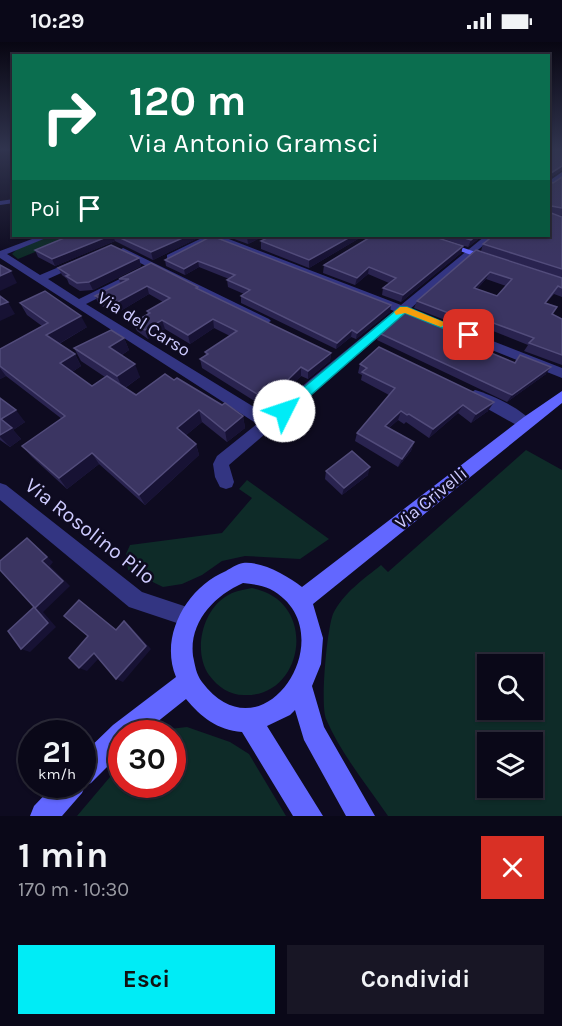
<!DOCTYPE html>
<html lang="it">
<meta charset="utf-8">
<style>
body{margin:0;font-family:Karla,sans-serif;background:#181625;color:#f1f3f6;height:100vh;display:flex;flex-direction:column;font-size:22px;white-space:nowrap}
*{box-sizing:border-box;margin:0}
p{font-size:20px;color:#999aa2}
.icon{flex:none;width:33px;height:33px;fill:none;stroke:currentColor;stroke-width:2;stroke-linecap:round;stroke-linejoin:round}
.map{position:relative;height:774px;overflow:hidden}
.details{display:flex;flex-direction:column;background:#0a0818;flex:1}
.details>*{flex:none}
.top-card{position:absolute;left:12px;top:12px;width:538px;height:183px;border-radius:0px;box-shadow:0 2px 4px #0004,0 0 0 2px #2a2937;background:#0b6e4f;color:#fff;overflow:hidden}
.controls{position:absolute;left:477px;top:612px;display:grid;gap:12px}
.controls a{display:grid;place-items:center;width:66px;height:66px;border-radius:0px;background:#0a0818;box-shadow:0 2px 4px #0004,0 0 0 2px #2a2937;font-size:30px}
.speed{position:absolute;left:18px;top:678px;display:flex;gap:12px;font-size:30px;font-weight:700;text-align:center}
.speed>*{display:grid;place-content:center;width:78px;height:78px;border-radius:50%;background:#0a0818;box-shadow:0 2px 4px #0004,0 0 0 2px #2a2937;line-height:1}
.speed small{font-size:15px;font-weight:400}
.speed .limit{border:9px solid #d22;background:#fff;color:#111}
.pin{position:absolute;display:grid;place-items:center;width:51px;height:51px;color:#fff;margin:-26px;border-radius:12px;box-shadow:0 3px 9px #0006}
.me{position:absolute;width:66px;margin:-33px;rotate:49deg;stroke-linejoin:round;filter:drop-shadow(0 0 4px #0008)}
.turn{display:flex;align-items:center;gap:21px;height:126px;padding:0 18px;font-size:27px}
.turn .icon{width:78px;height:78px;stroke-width:2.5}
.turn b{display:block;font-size:42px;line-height:51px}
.then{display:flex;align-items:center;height:57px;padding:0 18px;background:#0003;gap:12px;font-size:22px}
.round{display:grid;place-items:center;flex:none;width:63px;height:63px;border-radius:0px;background:#181625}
.overview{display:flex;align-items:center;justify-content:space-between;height:102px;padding:0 18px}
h1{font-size:36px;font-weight:700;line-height:45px}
.cta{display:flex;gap:12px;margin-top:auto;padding:12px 18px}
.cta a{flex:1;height:69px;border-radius:0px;background:#00ecf6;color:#111;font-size:24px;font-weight:700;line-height:69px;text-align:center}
.cta a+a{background:#181625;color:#f1f3f6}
.status{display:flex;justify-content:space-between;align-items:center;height:42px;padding:0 30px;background:#0a0818;direction:ltr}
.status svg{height:16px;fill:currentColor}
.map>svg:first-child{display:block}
.green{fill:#0e2b28;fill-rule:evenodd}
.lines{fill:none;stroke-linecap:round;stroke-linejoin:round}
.street{fill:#333582;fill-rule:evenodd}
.secondary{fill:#6267ff;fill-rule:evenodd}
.wall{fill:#29234f;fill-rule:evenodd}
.shaded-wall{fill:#171234}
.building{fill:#3b3562;stroke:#524c7b;stroke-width:1.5;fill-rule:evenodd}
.route{fill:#00ecf6;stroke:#0099a0;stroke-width:1.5}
.slow{fill:#f59e0b}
.labels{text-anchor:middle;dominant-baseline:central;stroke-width:5;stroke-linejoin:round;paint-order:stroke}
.street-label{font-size:18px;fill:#cecbff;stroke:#0e0b20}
.near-street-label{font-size:21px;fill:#cecbff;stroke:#0e0b20}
</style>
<div class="status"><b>10:29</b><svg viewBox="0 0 49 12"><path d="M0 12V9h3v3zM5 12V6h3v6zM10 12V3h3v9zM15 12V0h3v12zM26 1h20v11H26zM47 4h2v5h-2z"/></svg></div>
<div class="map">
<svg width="562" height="774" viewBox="0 0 562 774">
<rect width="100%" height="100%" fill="#0e0b20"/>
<g class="green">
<path d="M51,194H74L18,217L12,212L17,207Z"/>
<path d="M526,408L562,428V774H388C367,743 341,712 326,677C320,662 327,587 333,572C343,551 364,537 381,523L388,530ZM488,622H532V668H488ZM488,700H532V746H488Z"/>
<path d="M247,438L329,497L300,517L245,514L222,519L202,533L182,542L163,545L128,528L126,512L130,503L222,491L252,456L239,447Z"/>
<path d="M252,546C320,559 304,656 244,653C229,653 218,645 209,633C193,610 202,570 225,555C234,549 242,548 252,546Z"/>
<path d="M187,685L230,700L249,712L286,774H77L121,722L122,742H172V692L156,691L161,688Z"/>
</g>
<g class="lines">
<g class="street">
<path d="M562,130V136L549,145V139Z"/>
<path d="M14,157V161L0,163V159Z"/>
<path d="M40,194H51L7,212L40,233L73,219H79V223L48,237L79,257L134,230H142V234L86,262L267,373L394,269L213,197L173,217H167V213L206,194H221L401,263L485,194H494L410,267L562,326V336L404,273L229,423L234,440L232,445L226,447L220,445L215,435L213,422L217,414L257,382L0,216V209Z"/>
<path d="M123,206L269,277L271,279L265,282L261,281L120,211L118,209Z"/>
<path d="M475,348C490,352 525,368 532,381L530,385H520L470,357L468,353Z"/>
<path d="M0,441L6,443L142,550L196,568L199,575L196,582L189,585L129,565L0,458Z"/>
</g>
<g class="secondary">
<path d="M418,194H429L496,217L488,219Z"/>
<path d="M562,349V361L313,562L323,596L321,622L312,644L324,685L375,774H346L304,698L295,668L290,673L267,684L323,774H293L242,690C217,688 201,675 186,657L142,692H122V710L91,741L85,744L82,751L62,774H30L34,764L55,742H82V713L113,683L176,635C159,594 187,545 226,529C231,526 237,522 243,521C262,519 288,534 302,545L524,375ZM243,541C252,542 262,543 270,547C348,588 264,722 202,640C196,632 195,623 193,614C189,580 214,554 243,541Z"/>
</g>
</g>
<g class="wall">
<path d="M549,106H562V128L551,135L550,140L553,141L562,135V174L551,171L562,175V236L481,209L483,202L549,194Z"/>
<path d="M69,194H202L153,218L115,199L55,224L38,215L35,208Z"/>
<path d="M212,194L390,270L356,297L351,295L336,307L241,261V254L244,252L228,245L227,238L229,237L199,225L185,233L166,224L165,218Z"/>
<path d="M226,194H264L248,202Z"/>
<path d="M363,194L309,226L261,207V199Z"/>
<path d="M435,194H482L468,205Z"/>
<path d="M463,204L461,211L401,260L382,253L383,246L389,241L368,232L355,243L323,231L324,223Z"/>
<path d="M476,208L562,236V255L554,252L546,261L557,265L552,272L562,277V323L524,309L528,303L493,289L480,285L476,290L414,266L417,259ZM486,237L506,244L497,254L477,247Z"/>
<path d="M139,216L141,224L93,248L80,249L69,242L67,237L62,233L58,226Z"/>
<path d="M151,221L198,245L199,247L331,311L330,319L308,337L301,334L267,367L202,326L200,317L206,313L205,310L230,294L214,286L190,302L165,287L148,297L137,289L133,281L148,273L147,269L163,260L149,252L117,271L99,263L95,254L120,241L119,237Z"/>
<path d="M20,261L87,285L59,302L75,312L81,324L72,330L92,344L105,335L81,319L74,306L124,296L129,308L122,313L140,335L125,346L136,353L174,338L243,374L245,386L227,400L202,380L185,394L196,402L199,413L145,463L99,422L67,447L32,415L22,404L62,377L6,334L0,337V307L42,284L27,273Z"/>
<path d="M379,291L467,301L515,321L546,332L507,360L377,298Z"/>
<path d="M360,322L488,369L471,381L458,371L429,396L406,380L404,382L398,378L389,386L414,400L411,409L398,425L355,399L357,391L389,353L361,338L362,333L358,331Z"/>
<path d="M0,356L25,380L13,388L21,397L10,405L0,398Z"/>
<path d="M326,429L368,433L342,453L325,437Z"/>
</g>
<g class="shaded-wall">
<path d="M562,124V128L549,136L551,131Z"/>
<path d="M109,194H113L115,199L55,224L52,217Z"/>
<path d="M187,194H202L153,218L151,210Z"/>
<path d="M249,194H264L248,202L247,195Z"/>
<path d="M352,194H363L309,226V218Z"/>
<path d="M476,194H482L468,205L471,198Z"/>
<path d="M463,204L461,211L401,260L403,253Z"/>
<path d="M139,216L141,224L93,248L89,240Z"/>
<path d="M198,219L199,225L185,233L184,227Z"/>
<path d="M369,225L368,232L355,243L357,236Z"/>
<path d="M11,229L17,241L0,249V234Z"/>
<path d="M490,230L486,237L471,253L474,246Z"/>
<path d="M147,244L149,252L117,271L114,262Z"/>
<path d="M8,260L15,272L0,279V263Z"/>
<path d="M391,263L390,270L356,297L357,291Z"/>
<path d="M81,274L87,285L53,305L46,293Z"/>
<path d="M213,277L214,286L190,302L188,293Z"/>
<path d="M484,277L480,285L476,290L480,283Z"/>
<path d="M162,278L165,287L148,297L145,288Z"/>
<path d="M352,288L351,295L336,307L337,301Z"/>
<path d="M124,296L129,308L114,318L109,305Z"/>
<path d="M331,311L330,319L308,337V329Z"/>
<path d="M75,312L81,324L67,333L60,321Z"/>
<path d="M135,322L140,335L123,347L117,334Z"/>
<path d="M301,325V334L267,367V358Z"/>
<path d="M551,325L546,332L507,360L512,353Z"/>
<path d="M0,326L6,334L0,337Z"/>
<path d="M494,360L488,369L471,381L476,372Z"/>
<path d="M463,363L458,371L429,396L433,387Z"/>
<path d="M16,368L25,380L13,388L21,397L10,405L0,395L1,377Z"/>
<path d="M199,368L202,380L180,398L177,386Z"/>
<path d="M401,369L398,378L382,392L385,384Z"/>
<path d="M243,374L245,386L227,400L225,389Z"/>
<path d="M414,400L411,409L398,425L402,417Z"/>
<path d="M196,402L199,413L145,463L139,453Z"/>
<path d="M92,411L99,422L67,447L59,436Z"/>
<path d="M370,425L368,433L342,453L344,446Z"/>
<path d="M27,496L53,520L50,524L70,544L43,570L56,585L30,610L21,607L35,566L42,519Z"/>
<path d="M124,579L130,584L151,607L123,640L116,637Z"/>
<path d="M94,611L101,614L87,629L79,626Z"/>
</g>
<g class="building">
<path d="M549,106H562V124L551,131L550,140L553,141L562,135V166L551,164V171L562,175V227L483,202L493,194H549Z"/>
<path d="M69,194H109L52,217L35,208Z"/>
<path d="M116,194H187L151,210Z"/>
<path d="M212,194L391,263L357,291L352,288L337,301L241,254L250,248L227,238L235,233L198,219L184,227L165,218Z"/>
<path d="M271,194H352L309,218L261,199Z"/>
<path d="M372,194H432L463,204L403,253L383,246L396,236L369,225L357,236L324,223Z"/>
<path d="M458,194H476L471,198Z"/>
<path d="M111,203L139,216L89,240L77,241L66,234L69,233L58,226Z"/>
<path d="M476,208L562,236V246L558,244L545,261L557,265L552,272L562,277V313L529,301L534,296L496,282L484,277L480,283L417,259ZM490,230L512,237L497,254L474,246Z"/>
<path d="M151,221L198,245L196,246L331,311L308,329L301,325L267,358L200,317L208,312L205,310L237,289L213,277L188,293L162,278L145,288L133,281L150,271L147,269L170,256L147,244L114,262L95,254L129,237H119Z"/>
<path d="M0,223L11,229L0,234Z"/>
<path d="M45,249L81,274L46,293L75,312L60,321L92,344L107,334L136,353L165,332L174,338L177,336L222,363L225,361L243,374L225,389L199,368L177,386L196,402L139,453L92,411L59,436L22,404L65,374L0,324V307L48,281L20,261Z"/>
<path d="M0,254L8,260L0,263Z"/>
<path d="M406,269L470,294L465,300L515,321L520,313L551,325L512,353L379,291Z"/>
<path d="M111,288L124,296L109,305L135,322L117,334L74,306Z"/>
<path d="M379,305L494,360L476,372L463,363L433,387L409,372L407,373L401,369L385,384L414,400L402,417L357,391L395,346L362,330L367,326L360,322Z"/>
<path d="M0,356L16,368L1,377L12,386L0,393Z"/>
<path d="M352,409L370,425L344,446L326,429Z"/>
<path d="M27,496L47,515L42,519L63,539L35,566L48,581L21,607L8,589L34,565L0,528V519Z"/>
<path d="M79,558L116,588L124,579L146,604L116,637L94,611L79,626L69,616L88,594L64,574Z"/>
</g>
<linearGradient id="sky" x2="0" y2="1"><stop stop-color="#080612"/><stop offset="0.5" stop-color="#30344e"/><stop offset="1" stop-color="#30344e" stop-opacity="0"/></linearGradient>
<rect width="562" height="214" fill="url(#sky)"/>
<path class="route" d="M400,265H407L474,293L469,296L465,295L405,271L288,373H279L277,369L279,366Z"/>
<path class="slow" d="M400,265H407L446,281L441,285L405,271L396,273L394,270Z"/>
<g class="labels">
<g class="street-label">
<text transform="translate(144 282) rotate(32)">Via del Carso</text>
<text transform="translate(431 456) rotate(-39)">Via Crivelli</text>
</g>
<g class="near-street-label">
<text transform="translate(90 489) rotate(38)">Via Rosolino Pilo</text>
</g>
</g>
</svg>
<div class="controls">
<a><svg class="icon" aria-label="search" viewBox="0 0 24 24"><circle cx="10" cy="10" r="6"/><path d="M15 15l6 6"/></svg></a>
<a><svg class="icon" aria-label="layers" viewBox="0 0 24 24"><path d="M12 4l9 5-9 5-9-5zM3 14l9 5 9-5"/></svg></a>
</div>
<div class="speed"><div>21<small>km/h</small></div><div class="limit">30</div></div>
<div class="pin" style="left:469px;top:293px;background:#d93025"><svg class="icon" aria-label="arrive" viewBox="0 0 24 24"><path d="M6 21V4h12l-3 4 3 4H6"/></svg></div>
<svg class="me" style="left:284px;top:369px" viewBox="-20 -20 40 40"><circle r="19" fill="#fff"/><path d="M0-13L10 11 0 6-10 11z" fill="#00ecf6"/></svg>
<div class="top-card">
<div class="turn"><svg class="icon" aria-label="right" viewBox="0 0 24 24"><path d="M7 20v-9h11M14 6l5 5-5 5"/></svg><div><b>120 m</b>Via Antonio Gramsci</div></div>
<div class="then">Poi<svg class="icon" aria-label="arrive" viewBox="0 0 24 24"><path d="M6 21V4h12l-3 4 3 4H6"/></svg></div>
</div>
</div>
<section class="details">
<div class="overview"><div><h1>1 min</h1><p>170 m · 10:30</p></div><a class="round" style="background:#d93025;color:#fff"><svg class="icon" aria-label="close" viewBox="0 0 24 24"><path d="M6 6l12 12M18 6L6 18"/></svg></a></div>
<div class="cta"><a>Esci</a><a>Condividi</a></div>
</section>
